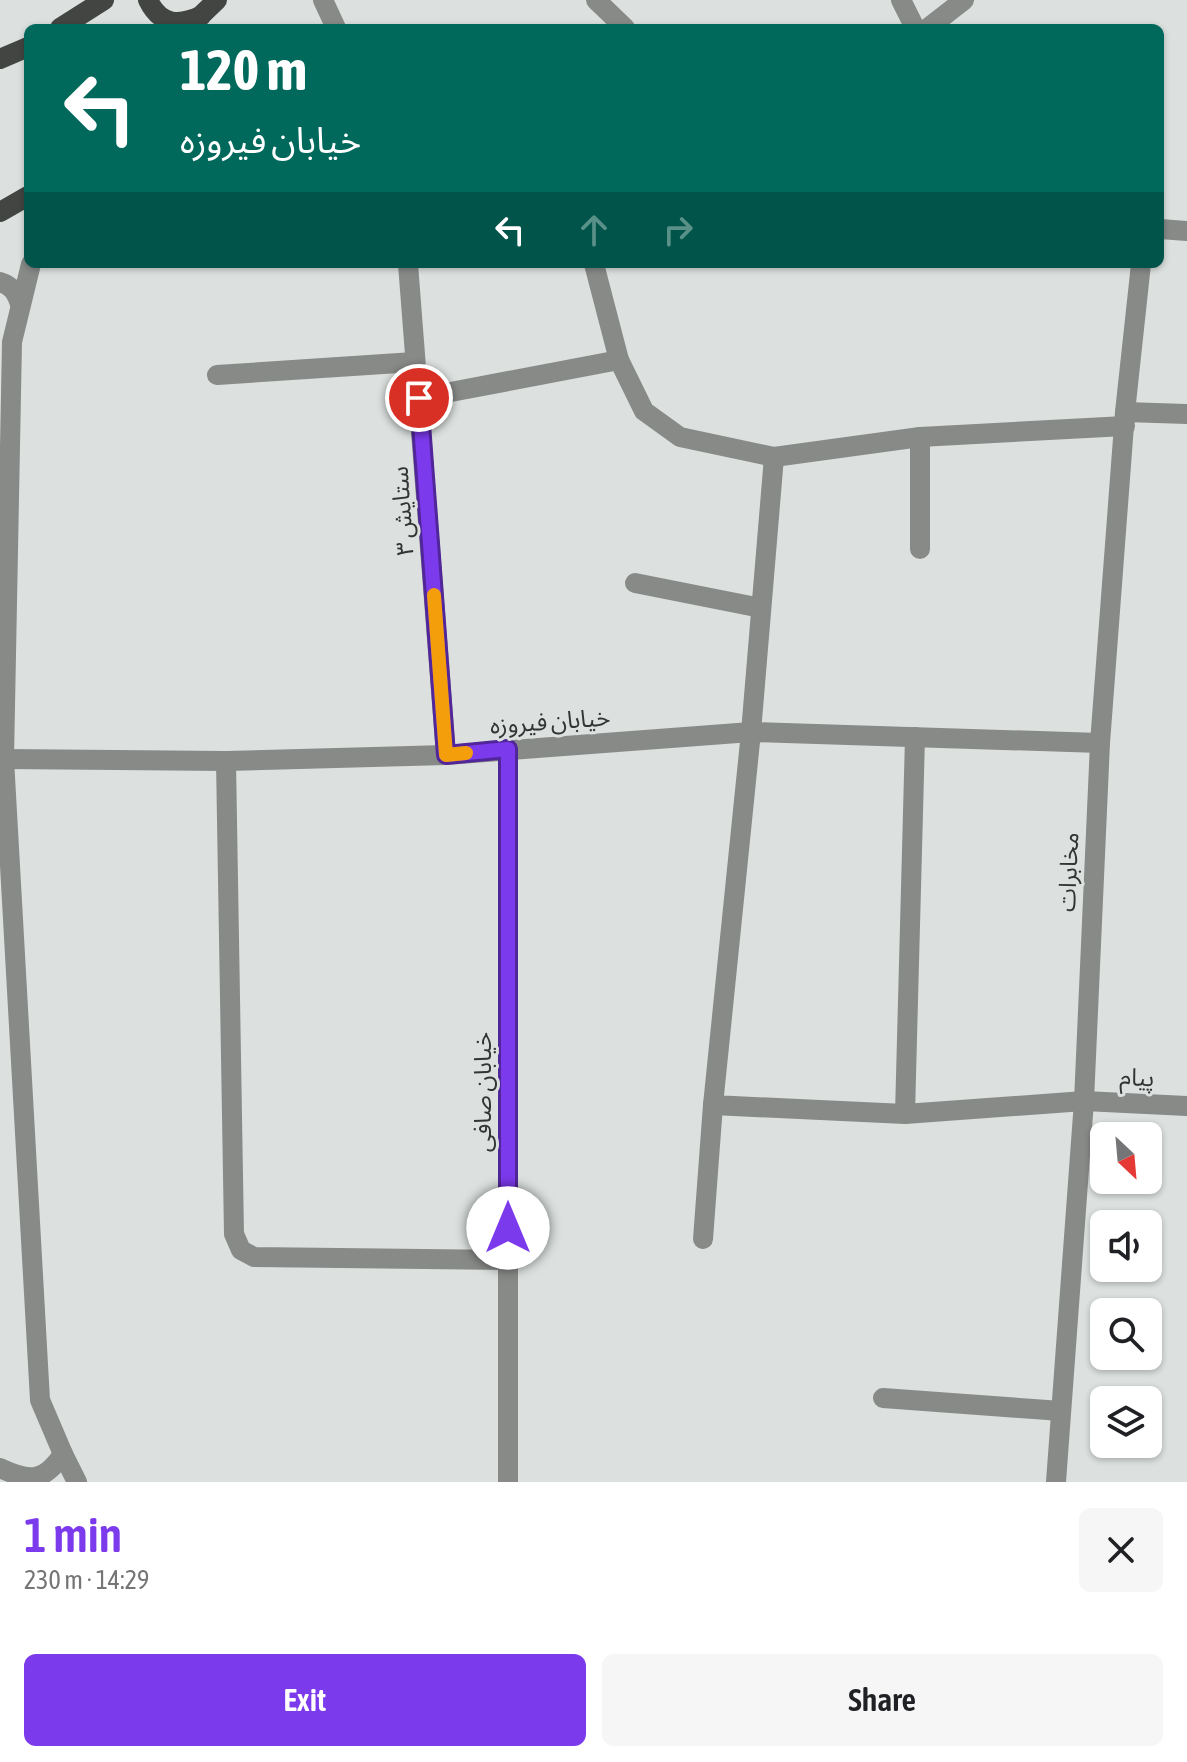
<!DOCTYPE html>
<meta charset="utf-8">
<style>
body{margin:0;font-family:"Asap Condensed","Noto Sans Arabic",sans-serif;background:#f6f6f6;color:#202124;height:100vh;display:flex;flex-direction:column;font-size:30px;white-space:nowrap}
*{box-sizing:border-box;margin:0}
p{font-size:26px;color:#757577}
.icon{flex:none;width:44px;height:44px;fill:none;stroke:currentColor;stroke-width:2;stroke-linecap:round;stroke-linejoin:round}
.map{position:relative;height:1482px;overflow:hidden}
.details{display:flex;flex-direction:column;background:#fff;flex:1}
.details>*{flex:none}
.guide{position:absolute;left:24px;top:24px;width:1140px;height:244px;border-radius:12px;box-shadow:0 2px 6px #0004;background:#00695c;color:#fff;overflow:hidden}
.needle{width:52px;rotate:154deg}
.fabs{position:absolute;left:1090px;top:1122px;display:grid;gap:16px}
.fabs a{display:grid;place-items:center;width:72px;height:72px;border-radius:12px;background:#fff;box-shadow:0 2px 6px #0004;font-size:40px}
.pin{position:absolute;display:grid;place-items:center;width:68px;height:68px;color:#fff;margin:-34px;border:4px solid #fff;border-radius:50%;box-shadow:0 2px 8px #0007}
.me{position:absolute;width:88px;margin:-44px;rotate:0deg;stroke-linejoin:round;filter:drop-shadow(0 0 6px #0008)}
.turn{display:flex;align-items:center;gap:28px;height:168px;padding:0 24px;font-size:36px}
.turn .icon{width:104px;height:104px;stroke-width:2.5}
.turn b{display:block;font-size:56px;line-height:68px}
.lanes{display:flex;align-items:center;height:76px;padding:0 24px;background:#0003;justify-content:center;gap:40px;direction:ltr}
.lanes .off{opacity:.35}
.round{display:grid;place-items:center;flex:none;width:84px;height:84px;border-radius:12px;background:#f6f6f6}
.headline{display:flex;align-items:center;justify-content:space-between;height:136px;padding:0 24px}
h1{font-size:48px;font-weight:600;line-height:60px;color:#7c3aed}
.primary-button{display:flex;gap:16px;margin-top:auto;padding:16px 24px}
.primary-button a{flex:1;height:92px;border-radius:12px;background:#7c3aed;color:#fff;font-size:32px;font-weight:600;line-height:92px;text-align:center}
.primary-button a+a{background:#f6f6f6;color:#202124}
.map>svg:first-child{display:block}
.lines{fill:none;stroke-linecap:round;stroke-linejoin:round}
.minor{stroke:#888a88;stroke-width:20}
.major{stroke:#424542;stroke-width:20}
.route-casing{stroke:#51269a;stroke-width:20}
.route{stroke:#7c3aed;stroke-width:14}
.slow{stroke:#f59e0b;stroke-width:14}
.labels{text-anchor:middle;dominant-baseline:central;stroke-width:6;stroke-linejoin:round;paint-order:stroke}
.street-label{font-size:24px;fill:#333534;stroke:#dce1df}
</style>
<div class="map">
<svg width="1187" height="1482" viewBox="0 0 1187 1482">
<rect width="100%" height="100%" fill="#dce1df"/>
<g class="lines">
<g class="minor">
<path d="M323,0L336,28"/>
<path d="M596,0L625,28"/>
<path d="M901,0L915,28"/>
<path d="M928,28L964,0"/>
<path d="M1160,229L1187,231"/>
<path d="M31,264L12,342L4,759L40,1400L63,1454L77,1482"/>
<path d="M408,264L446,755"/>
<path d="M594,264L619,360"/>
<path d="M0,282C12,286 16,292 20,304"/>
<path d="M217,375L414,362"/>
<path d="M419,398L619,360L644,411L680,437L774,457L920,437L1125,426"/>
<path d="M1125,412L1187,414"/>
<path d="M774,457L751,732L713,1105L905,1114L1084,1101L1187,1106"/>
<path d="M920,549V437"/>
<path d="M635,583L761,608"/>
<path d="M4,759L226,761L446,755L751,732L1100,743"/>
<path d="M226,761L234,1234L241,1250L254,1257L508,1260"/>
<path d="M905,1114L915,737"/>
<path d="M703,1239L713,1105"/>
<path d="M883,1398L1061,1411"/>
<path d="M0,1468C30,1482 44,1482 63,1454"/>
<path d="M508,1482V749"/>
<path d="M1056,1482L1084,1101L1100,743L1125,412L1141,264"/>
</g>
<g class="major">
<path d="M148,0C160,25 178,26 201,16"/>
<path d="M191,25L217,0"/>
<path d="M60,28L104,0"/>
<path d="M0,59L28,47"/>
<path d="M0,212L28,196"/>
</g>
</g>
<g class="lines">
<defs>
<path id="route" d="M419,398L446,755L508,749V1228"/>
</defs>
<use href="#route" class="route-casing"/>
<use href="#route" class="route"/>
<path class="slow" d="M434,595L446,755L466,753"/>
</g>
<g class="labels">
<g class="street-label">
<text transform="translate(402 511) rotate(-94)">ستایش ۳</text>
<text transform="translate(550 721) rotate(-4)">خیابان فیروزه</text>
<text transform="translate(1068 872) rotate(-87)">مخابرات</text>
<text transform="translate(1137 1077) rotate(3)">پیام</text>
<text transform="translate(482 1092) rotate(-90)">خیابان صافی</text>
</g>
</g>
</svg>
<div class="fabs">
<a><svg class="needle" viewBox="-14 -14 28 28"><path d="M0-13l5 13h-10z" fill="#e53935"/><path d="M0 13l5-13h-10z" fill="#757577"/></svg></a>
<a><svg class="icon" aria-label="sound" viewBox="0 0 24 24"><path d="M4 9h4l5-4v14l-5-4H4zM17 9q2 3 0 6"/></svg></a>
<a><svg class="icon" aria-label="search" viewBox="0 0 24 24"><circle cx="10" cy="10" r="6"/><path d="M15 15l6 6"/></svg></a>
<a><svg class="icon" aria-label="layers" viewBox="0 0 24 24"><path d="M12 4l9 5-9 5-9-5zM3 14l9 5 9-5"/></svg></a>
</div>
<div class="pin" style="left:419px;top:398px;background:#d93025"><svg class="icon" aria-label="arrive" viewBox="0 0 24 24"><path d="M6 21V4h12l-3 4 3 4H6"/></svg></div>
<svg class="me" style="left:508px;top:1228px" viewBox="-20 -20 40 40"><circle r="19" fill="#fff"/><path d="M0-13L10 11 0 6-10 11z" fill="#7c3aed"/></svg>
<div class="guide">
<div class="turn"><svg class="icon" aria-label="left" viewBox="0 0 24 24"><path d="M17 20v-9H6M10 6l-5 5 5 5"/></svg><div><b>120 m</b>خیابان فیروزه</div></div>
<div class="lanes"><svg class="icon" aria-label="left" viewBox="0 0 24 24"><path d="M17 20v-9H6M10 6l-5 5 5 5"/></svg><svg class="icon off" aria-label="ahead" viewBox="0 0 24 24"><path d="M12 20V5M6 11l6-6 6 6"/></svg><svg class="icon off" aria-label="right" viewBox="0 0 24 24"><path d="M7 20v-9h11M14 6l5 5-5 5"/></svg></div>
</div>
</div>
<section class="details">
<div class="headline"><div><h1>1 min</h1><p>230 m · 14:29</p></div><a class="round"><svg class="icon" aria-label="close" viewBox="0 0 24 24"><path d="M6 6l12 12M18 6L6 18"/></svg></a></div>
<div class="primary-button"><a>Exit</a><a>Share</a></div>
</section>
